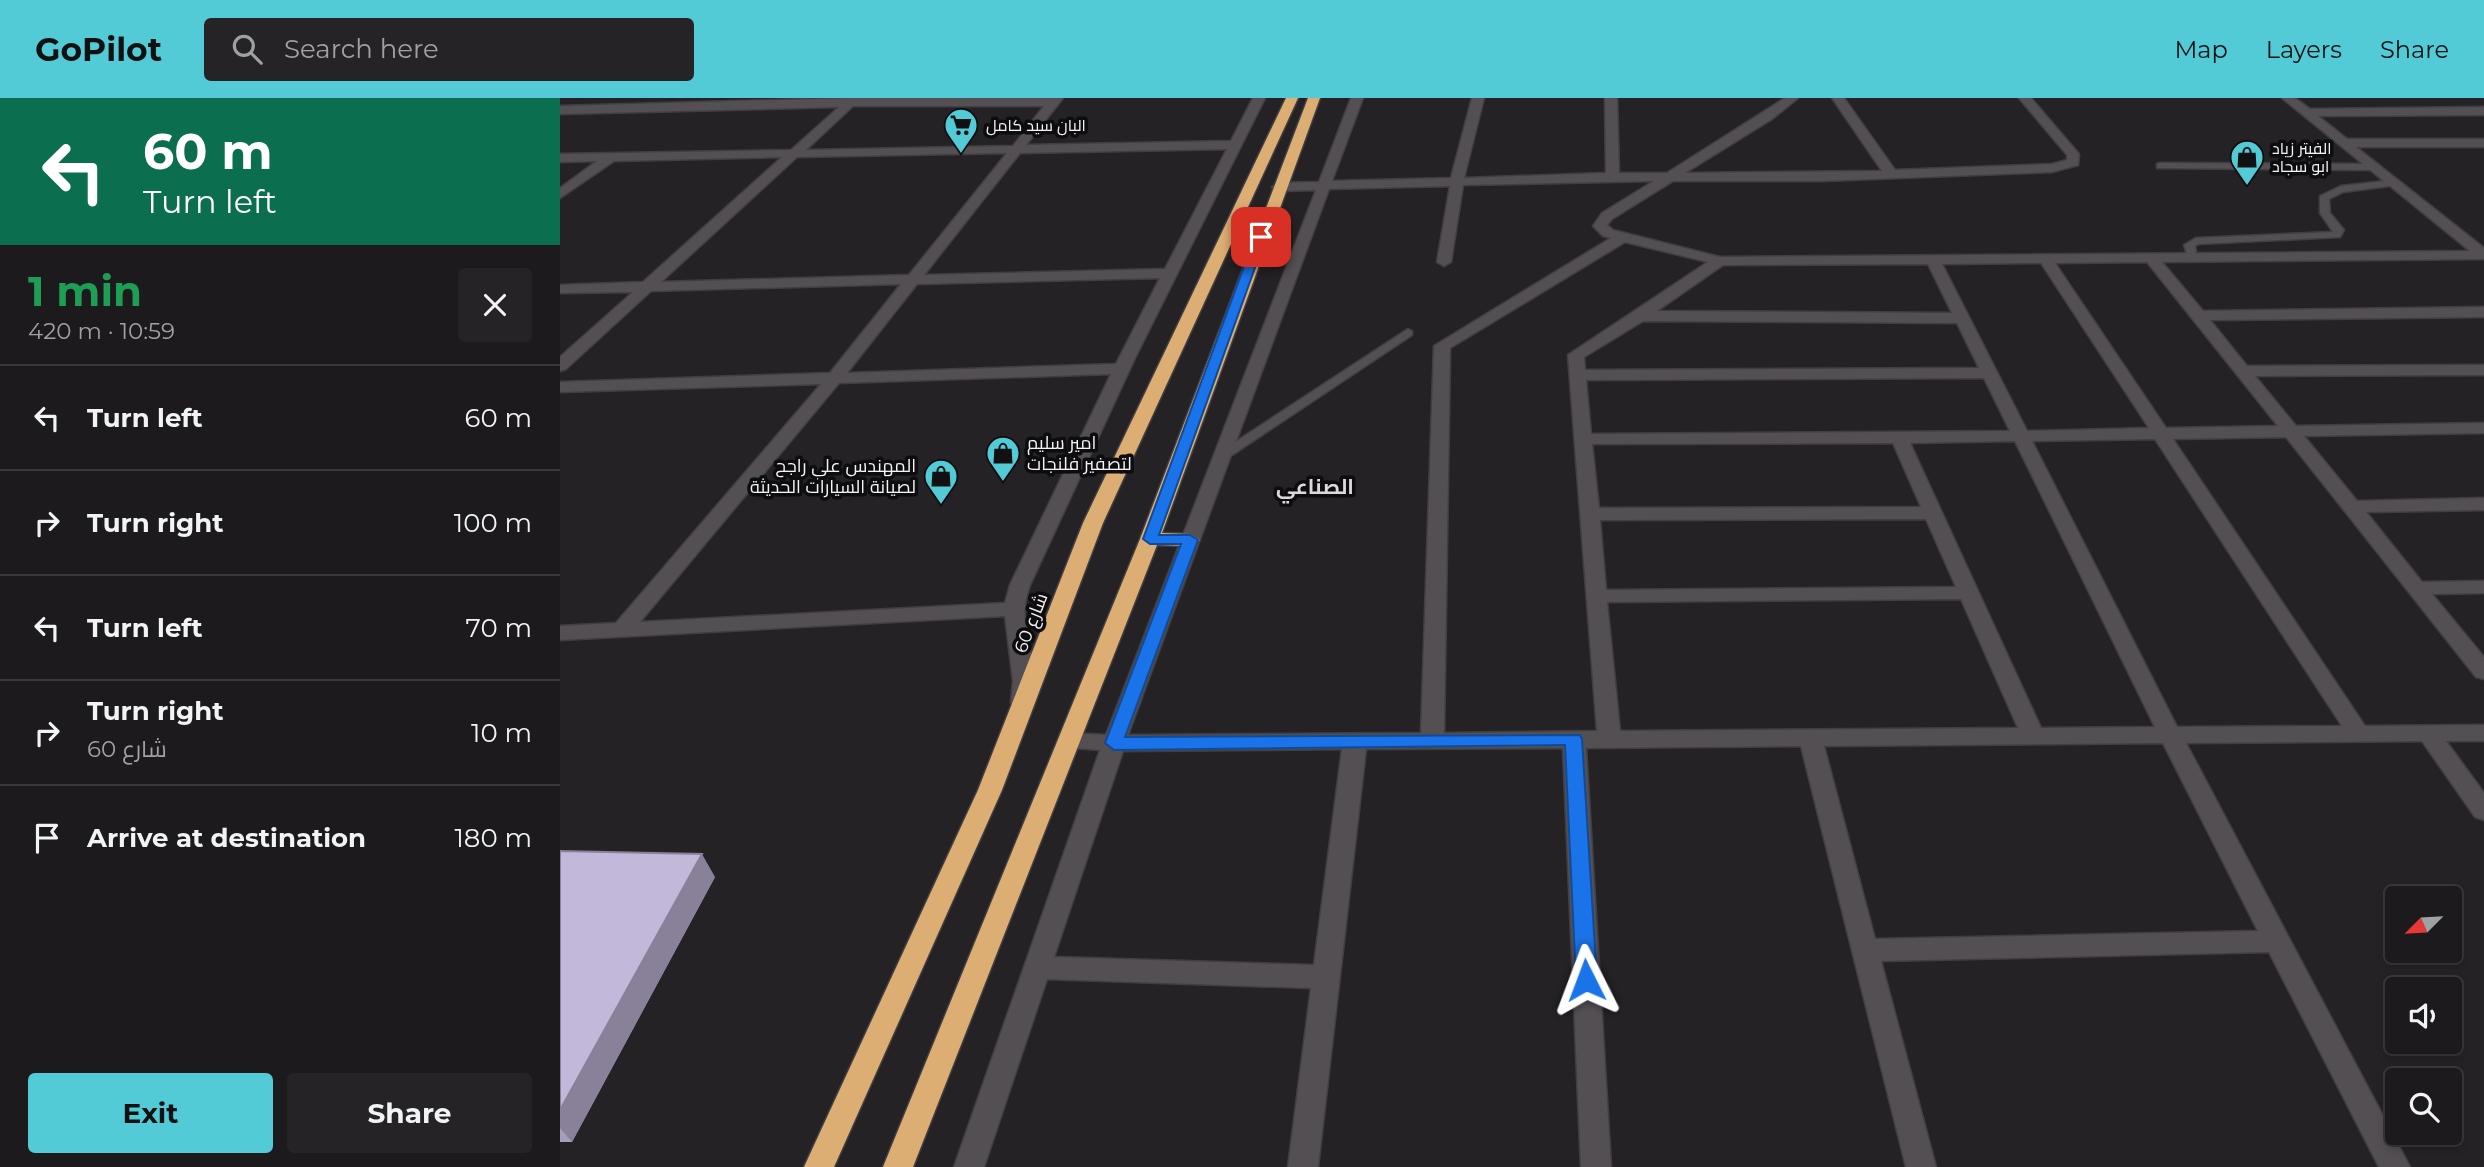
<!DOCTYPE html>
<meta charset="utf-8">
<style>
body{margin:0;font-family:Montserrat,Cairo,sans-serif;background:#252325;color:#f1f3f6;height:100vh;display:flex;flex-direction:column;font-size:26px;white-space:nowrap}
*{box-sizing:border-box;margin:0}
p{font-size:23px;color:#a0a1a3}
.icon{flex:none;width:38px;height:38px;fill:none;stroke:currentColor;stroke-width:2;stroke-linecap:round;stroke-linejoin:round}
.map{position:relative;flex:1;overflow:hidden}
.details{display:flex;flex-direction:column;background:#1c1a1c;width:560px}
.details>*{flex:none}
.hud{background:#0b6e4f;color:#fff;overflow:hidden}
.needle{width:46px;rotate:246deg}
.tools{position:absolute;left:1825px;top:788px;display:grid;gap:14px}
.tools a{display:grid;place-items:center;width:77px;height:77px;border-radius:7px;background:#1c1a1c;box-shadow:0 4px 10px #0003,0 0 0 2px #3a383b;font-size:35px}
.pin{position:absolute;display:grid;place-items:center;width:60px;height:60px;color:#fff;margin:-30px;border-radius:14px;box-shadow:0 4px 10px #0006}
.me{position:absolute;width:77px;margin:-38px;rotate:357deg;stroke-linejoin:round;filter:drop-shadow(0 0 5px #0008)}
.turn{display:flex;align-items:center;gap:24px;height:147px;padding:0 28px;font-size:32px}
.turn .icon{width:91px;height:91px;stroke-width:2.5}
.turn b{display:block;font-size:49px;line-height:60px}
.round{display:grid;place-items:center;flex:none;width:74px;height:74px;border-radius:7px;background:#252325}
.summary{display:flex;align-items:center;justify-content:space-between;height:119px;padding:0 28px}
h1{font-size:42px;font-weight:700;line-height:52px;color:#1e9e55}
.action{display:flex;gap:14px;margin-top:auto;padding:14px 28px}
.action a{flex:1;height:80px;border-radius:7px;background:#52cbd7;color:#111;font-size:28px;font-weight:700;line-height:80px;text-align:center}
.action a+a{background:#252325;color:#f1f3f6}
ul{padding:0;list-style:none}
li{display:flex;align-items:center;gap:21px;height:105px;padding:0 28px;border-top:2px solid #3a383b}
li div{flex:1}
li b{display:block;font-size:26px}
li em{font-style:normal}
header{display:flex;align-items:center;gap:42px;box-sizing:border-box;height:98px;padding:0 35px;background:#52cbd7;color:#111}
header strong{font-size:33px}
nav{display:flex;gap:38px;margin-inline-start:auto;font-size:24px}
.search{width:490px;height:63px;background:#252325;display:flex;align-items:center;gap:18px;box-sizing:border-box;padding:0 24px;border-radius:7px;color:#a0a1a3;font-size:26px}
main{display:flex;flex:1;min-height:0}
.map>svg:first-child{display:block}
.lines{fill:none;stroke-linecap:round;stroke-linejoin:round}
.lane-casing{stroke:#413e42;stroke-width:3}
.street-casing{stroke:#413e42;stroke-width:3}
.highway-casing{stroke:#413e42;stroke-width:3}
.lane{fill:#534f53;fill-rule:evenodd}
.street{fill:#534f53;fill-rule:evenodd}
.highway{fill:#dcae73;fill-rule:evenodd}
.wall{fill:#a79ebb}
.shaded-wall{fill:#888199}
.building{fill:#c2b8da;stroke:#888199;stroke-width:2}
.route{fill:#1a73e8;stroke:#114b97;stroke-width:2}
.labels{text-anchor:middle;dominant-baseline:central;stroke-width:7;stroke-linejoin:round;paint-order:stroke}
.far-poi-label{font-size:16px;fill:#f6f3f6;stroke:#0d0c0e;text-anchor:start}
.poi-label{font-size:18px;fill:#f6f3f6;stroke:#0d0c0e;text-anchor:start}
.street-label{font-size:18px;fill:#f6f3f6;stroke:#0d0c0e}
.quarter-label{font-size:21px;font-weight:bold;fill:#ddd8de;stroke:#0d0c0e}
</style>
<header>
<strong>GoPilot</strong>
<div class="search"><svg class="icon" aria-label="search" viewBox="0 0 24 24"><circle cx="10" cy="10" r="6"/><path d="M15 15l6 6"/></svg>Search here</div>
<nav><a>Map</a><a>Layers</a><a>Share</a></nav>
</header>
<main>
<section class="details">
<div class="hud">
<div class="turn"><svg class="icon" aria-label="left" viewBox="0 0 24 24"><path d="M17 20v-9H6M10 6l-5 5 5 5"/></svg><div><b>60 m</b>Turn left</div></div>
</div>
<div class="summary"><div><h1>1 min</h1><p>420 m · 10:59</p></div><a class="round"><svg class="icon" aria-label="close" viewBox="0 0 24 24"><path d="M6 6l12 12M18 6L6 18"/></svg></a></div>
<ul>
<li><svg class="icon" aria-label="left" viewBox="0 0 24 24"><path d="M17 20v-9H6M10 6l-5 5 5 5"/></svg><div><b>Turn left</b></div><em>60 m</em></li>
<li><svg class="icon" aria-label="right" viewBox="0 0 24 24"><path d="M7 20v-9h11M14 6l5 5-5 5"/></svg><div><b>Turn right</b></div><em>100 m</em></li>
<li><svg class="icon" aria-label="left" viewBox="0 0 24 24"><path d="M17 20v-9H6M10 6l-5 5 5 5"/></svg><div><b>Turn left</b></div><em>70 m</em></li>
<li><svg class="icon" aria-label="right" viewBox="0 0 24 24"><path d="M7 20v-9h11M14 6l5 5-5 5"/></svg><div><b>Turn right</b><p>شارع 60</p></div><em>10 m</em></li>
<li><svg class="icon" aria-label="arrive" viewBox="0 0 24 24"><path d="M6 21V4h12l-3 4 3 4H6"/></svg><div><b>Arrive at destination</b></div><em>180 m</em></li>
</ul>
<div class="action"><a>Exit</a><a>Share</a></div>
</section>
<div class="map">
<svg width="1924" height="1069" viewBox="0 0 1924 1069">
<rect width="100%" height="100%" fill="#252226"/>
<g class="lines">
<defs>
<g id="lane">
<path d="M1600,65L1813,66L1818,69L1813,72L1597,70V66Z"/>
<path d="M1834,82L1839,85L1837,87L1783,94L1769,101L1770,115L1784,132L1780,139L1638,146L1635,148L1637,161L1628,159L1624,147L1636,140L1773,134L1760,115V98L1781,88Z"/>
<path d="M848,231L852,233V237L669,359L664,360L657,356Z"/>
</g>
<g id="street">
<path d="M288,0H503L466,47L671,43L693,0H705L575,260L470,487C468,494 465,502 465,509C461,540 487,581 470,610L462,613L454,610L451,605L453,583L445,518L0,542V528L56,525L261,286L0,294V284L270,275L341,186L91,193L6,271L0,273V259L73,194L0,195V187L83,184L222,59L54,63L0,100V90L37,63L0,64V56L231,52L279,9L0,16V8ZM293,8H484L453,48L246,52ZM667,51L605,171L364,177L460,55ZM447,55L349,177L101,184L237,59ZM600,180L556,266L287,275L357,186ZM551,276L450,487L445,505L80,524L279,285Z"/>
<path d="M791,0H803L772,83L891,80L912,0H924L904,80L1046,75L1045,0H1057L1059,75H1107L1225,0H1238L1212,21L1125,75L1322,73L1272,0H1284L1335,72L1492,66L1507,62V57L1459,0H1471L1519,56L1518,67L1492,74L1262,83H1113L1052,121L1047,127L1053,132L1160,159L1910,153L1722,0H1735L1750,11L1924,9V17L1758,18L1787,41H1924V49H1796L1924,150V161L1602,164L1643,213L1924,209V219L1650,222L1687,268L1924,267V277L1695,278L1736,328L1924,325V335L1744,338L1797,403L1924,400V412L1806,414L1862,484L1924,483V495L1872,496L1924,559V581L1916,579L1726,339L1613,341L1805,628L1924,627V643H1886L1924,695V722L1915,719L1862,643L1626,645L1850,1069H1819L1709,854L1321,863L1376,1069H1346L1241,648L1026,650L1051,1069H1021L1003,650L806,651L758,1069H728L751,890L487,881L424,1069H394L540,652L502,649L499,643L502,637L510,635L546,637L756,92L719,93L712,89L719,85L759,84ZM1094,83L1042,115L1033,128L1043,138L1051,140L874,248L861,635L568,637L769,91L890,88L877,164L884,168L891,164L903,87ZM1065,144L1148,164L1008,257L1037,633L884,635L890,250ZM1587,164L1718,328L1606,330L1495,165ZM1481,165L1589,330L1467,333L1382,166ZM1368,166L1392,215L1097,213L1163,167ZM1083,223L1397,225L1419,270L1025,272L1024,259ZM1424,280L1450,333L1031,336L1026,282ZM1595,341L1782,628L1617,629L1472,343ZM1455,343L1595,629L1481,630L1350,345ZM1333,345L1361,409L1039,410L1032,346ZM1366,421L1396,489L1046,492L1040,422ZM1401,501L1458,630L1060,633L1047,504ZM1603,645L1698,833L1315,841L1264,648ZM782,651L754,867L494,859L563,653Z"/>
</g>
<g id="highway">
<path d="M726,0H738L543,425L442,692L274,1069H244L418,692L523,425Z"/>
<path d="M748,0H760L602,435L630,436L640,442L630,448L597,447L353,1069H323L580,441Z"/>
</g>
</defs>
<use href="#lane" class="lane-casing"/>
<use href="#street" class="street-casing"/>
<use href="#highway" class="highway-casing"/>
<use href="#lane" class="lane"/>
<use href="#street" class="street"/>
<use href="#highway" class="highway"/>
</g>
<path class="wall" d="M0,753L155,779L12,1044H0Z"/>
<path class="shaded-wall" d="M142,756L155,779L12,1044L0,1030V1012Z"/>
<path class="building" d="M0,753L142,756L0,1012Z"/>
<path class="route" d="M701,136L706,139L599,437H630L638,442L565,639L1020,637L1022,641L1037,882L1033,888L1026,890L1019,888L1016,882L1005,647L554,652L545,645L621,446H590L583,441L695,139Z"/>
<defs>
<symbol id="supermarket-pin" viewBox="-11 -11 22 30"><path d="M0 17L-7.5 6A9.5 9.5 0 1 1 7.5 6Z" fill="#52cbd7" stroke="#0d0c0e"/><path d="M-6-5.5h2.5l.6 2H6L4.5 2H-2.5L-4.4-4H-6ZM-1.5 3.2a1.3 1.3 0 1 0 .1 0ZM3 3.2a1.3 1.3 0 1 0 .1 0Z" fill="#111"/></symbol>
<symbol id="shop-pin" viewBox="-11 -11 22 30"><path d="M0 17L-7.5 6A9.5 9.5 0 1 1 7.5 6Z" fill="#52cbd7" stroke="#0d0c0e"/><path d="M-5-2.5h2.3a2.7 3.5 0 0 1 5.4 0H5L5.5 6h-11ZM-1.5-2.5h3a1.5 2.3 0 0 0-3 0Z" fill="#111"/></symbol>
</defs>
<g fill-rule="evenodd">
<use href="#supermarket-pin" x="382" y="8" width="38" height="52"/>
<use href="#shop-pin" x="1668" y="40" width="38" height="52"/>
<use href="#shop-pin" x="424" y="336" width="38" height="52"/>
<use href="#shop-pin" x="362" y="359" width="38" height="52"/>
</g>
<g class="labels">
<g class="far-poi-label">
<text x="426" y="27">البان سيد كامل</text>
<text x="1712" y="50">الفيتر زياد<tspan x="1712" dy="18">ابو سجاد</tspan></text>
</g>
<g class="poi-label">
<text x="467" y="345">امير سليم<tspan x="467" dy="21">لتصفير فلنجات</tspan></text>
<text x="356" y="368" text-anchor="end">المهندس علي راجح<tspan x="356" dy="21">لصيانة السيارات الحديثة</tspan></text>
</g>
<g class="street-label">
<text transform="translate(471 525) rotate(-69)">شارع 60</text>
</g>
<g class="quarter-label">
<text x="755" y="388">الصناعي</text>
</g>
</g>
</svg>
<div class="tools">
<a><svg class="needle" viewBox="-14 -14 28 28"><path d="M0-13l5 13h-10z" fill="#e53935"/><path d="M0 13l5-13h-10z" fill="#a0a1a3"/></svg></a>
<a><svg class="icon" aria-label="sound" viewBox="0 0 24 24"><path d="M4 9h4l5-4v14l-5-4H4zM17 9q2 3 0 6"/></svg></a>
<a><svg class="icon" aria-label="search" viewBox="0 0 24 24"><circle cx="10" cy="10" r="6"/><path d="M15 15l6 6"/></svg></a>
</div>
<div class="pin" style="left:701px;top:139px;background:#d93025"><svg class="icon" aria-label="arrive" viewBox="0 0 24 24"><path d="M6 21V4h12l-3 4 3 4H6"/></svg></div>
<svg class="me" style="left:1026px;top:882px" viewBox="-20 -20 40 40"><path d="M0-17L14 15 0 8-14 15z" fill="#1a73e8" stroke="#fff" stroke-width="4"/></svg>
</div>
</main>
